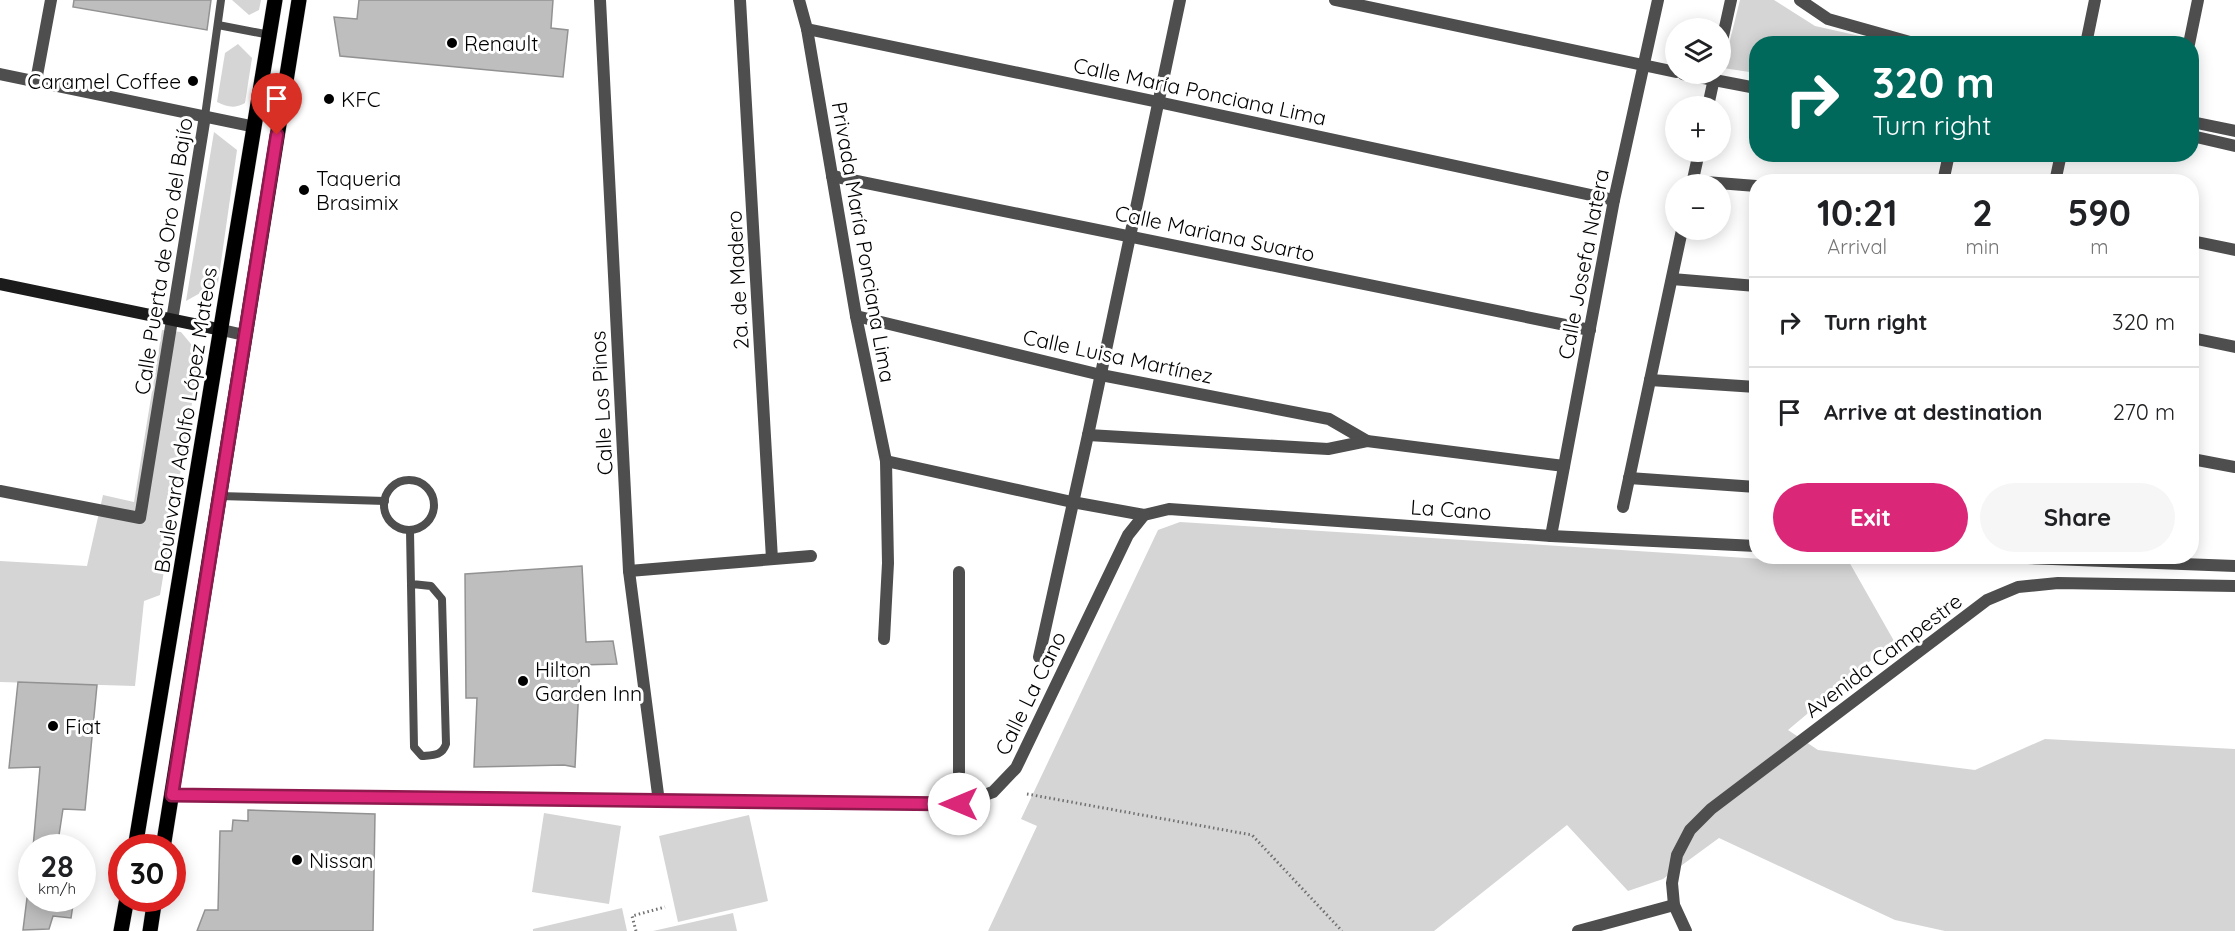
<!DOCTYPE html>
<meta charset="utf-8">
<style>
body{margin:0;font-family:Quicksand,sans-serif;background:#f6f6f6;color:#202124;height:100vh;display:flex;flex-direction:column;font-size:22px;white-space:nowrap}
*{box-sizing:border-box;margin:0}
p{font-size:20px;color:#757577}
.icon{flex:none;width:33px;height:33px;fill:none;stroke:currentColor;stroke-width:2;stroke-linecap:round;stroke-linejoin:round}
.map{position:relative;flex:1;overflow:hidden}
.details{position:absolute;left:1749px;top:174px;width:450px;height:390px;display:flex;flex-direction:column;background:#fff;border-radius:24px;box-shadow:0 3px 15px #0003}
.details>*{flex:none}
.guide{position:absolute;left:1749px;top:36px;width:450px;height:126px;border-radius:24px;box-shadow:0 3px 15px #0003;background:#00695c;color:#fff;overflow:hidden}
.controls{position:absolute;left:1665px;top:18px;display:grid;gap:12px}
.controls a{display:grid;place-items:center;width:66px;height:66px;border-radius:50%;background:#fff;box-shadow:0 3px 15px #0003;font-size:30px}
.speed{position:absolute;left:18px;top:834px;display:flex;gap:12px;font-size:30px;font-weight:700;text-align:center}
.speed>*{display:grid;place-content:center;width:78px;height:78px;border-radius:50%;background:#fff;box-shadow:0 3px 15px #0003;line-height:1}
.speed small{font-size:15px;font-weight:400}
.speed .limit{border:9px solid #d22;background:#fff;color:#111}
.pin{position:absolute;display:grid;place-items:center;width:51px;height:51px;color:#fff;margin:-62px -26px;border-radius:50% 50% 50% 0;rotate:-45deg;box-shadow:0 0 6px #0007}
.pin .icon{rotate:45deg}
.me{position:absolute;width:66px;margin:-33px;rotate:270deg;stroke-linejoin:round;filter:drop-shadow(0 0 4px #0008)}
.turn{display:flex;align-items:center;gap:21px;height:126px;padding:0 24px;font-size:27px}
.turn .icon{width:78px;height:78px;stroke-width:2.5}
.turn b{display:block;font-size:42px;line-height:51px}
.eta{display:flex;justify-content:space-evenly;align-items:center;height:102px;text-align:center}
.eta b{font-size:36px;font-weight:700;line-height:42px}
.cta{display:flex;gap:12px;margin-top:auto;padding:12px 24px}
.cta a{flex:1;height:69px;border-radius:36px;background:#db2777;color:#fff;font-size:24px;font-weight:700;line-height:69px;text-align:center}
.cta a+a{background:#f6f6f6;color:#202124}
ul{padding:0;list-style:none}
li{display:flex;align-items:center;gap:18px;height:90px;padding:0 24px;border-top:2px solid #e0e0e0}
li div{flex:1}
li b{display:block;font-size:22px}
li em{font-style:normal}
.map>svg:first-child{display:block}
.green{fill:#d5d5d5}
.building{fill:#bebebe;stroke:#929292;stroke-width:1.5}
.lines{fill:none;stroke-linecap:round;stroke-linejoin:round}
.primary-casing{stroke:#dbdbdb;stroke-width:16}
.path{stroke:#707070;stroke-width:3;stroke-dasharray:1.5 3;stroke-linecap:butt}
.service{stroke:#4e4e4e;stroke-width:8}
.minor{stroke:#4e4e4e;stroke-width:12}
.tertiary{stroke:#4e4e4e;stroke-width:12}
.secondary{stroke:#1b1b1b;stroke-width:12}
.primary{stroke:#000;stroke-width:15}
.route-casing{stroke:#8e194d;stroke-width:15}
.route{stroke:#db2777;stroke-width:10}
.poi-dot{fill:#000;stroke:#fff;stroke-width:2}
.labels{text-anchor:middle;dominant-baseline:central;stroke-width:6;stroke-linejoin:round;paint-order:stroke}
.poi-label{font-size:21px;fill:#000;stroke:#fff;text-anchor:start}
.street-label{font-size:21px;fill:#000;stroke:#fff}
</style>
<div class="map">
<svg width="2235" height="931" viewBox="0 0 2235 931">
<rect width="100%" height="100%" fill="#fff"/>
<g class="green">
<path d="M232,0H261L259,10L249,15Z"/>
<path d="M1740,0H1774L1815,26L1891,43L1756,44V73L1723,68Z"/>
<path d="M238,44L252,58L245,103C234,109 228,107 217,102L225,53Z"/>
<path d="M214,132L237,150L218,283L186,301Z"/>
<path d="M162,330L181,332L200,355L160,595L144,601L135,686L0,682V561L87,566L103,495L134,502Z"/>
<path d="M1180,522L1762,559L1848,560L1894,641L1788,730L1818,750L1975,770L2045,739L2235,749V931H1945L1895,920L1719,838L1663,879L1628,891L1567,825L1434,931H988L1037,826L1021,819L1158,530Z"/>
<path d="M544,813L621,826L609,904L532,892Z"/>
<path d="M749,815L768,901L678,922L659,836Z"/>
<path d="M622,908L627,931H533V929Z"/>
<path d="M733,913L737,931H653Z"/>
</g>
<g class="building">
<path d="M74,0H211L207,30L73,7Z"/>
<path d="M359,0H553L551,28L568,30L563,77L340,56L334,17L357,19Z"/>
<path d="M582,566L586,642L613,641L617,664L580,665L575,767L564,765L474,767L477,698H466L465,574Z"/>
<path d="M18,682L97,685L85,810L63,809L57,848H33L40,767L9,768Z"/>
<path d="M248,810L375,814L373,931H197L205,910H218L220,831H232L233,820L248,821Z"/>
<path d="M27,898H74L71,918L53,916L49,929L23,930Z"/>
</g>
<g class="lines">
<defs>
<g id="primary">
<path d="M135,848L275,0"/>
<path d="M163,848L299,0"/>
<path d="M121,931L127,898"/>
<path d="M150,931L155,898"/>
</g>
</defs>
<use href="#primary" class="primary-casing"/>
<g class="path">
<path d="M1027,794L1252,835L1342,931"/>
<path d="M636,931L632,916L665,907"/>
</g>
<g class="service">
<path d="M218,25L270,35"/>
<path d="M205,116L221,0"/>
<circle cx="409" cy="505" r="25"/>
<path d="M219,496L385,501"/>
<path d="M410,531L414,747L422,756C433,755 442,756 446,744L442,599L431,586L412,584"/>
</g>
<g class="minor">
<path d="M600,0L629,571L659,802"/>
<path d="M740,0L772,559"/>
<path d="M799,0L807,29L856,316L886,461L888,563L884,639"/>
<path d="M807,29L1158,102L1614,200"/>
<path d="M2086,44L2095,0"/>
<path d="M2189,44L2198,0"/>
<path d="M1720,50L1731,0"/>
<path d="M0,74L255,127"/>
<path d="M36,81L51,0"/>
<path d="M1708,106L1715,74"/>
<path d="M832,176L1590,330"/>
<path d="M1693,181L1756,186"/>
<path d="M1943,182L1949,154"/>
<path d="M2055,182L2061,154"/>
<path d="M1692,184L1699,152"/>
<path d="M2192,241L2235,250"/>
<path d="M1672,279L1756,286"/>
<path d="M856,316L1101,375L1329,419L1367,441"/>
<path d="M2192,338L2235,347"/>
<path d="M1650,380L1756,387"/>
<path d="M1088,435L1328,449L1367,441L1564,466"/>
<path d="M2192,459L2235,467"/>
<path d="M886,461L1072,502L1144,515L1169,509L1551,536L1756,546"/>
<path d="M1629,478L1756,487"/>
<path d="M0,491L140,518L205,116"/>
<path d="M1623,507L1682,230"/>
<path d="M1974,556L2235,566"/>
<path d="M629,571L811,556"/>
<path d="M1039,657L1088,435L1180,0"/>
<path d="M172,795L959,804L993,792L1016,768L1128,535L1144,515"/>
<path d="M959,804V572"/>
<path d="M1578,931L1674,905"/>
<path d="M1686,931L1674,905L1672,883L1677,855L1690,830L1711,809L1987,600L2018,587L2058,583L2235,586"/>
</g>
<g class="tertiary">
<path d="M1335,0L1676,72"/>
<path d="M1800,0L1828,19L1917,44"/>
<path d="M1683,74L1756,88"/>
<path d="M2192,122L2235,131"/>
<path d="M2192,136L2235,146"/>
<path d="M222,330L244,335"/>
<path d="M1551,536L1614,200L1658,0"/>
</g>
<path class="secondary" d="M0,284L222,330"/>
<use href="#primary" class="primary"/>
</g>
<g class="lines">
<defs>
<path id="route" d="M277,135L172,795L959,804"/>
</defs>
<use href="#route" class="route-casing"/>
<use href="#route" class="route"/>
</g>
<g class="poi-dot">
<circle cx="452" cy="43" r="6"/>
<circle cx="193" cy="81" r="6"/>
<circle cx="329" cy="99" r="6"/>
<circle cx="304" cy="190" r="6"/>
<circle cx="523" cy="681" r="6"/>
<circle cx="53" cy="726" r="6"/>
<circle cx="297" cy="860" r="6"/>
</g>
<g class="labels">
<g class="poi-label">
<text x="464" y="43">Renault</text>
<text x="181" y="81" text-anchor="end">Caramel Coffee</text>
<text x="341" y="99">KFC</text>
<text x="316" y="178">Taqueria<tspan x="316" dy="24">Brasimix</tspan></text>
<text x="535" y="669">Hilton<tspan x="535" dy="24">Garden Inn</tspan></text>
<text x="65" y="726">Fiat</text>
<text x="309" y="860">Nissan</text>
</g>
<g class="street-label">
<text transform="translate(1200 91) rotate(12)">Calle María Ponciana Lima</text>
<text transform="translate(1215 233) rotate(12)">Calle Mariana Suarto</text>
<text transform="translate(864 242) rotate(80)">Privada María Ponciana Lima</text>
<text transform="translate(163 256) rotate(-81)">Calle Puerta de Oro del Bajío</text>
<text transform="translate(1583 264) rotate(-79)">Calle Josefa Natera</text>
<text transform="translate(737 280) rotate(-93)">2a. de Madero</text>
<text transform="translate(1118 356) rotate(12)">Calle Luisa Martínez</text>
<text transform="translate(601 403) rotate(-93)">Calle Los Pinos</text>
<text transform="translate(185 420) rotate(-81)">Boulevard Adolfo López Mateos</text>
<text transform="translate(1451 509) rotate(4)">La Cano</text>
<text transform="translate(1883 655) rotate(-37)">Avenida Campestre</text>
<text transform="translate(1030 693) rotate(-64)">Calle La Cano</text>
</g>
</g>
</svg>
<div class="controls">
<a><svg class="icon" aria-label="layers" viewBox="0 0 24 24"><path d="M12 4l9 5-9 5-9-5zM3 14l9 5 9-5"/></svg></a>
<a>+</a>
<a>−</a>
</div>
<div class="speed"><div>28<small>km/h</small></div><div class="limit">30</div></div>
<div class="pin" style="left:277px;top:135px;background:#d93025"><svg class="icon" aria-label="arrive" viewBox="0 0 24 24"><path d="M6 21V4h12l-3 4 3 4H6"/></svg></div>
<svg class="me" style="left:959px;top:804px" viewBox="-20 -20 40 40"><circle r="19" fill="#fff"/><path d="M0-13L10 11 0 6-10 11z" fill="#db2777"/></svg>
<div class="guide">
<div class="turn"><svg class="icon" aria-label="right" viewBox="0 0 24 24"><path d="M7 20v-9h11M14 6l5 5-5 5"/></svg><div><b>320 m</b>Turn right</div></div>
</div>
<section class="details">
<div class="eta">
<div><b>10:21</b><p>Arrival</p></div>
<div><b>2</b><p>min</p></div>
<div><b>590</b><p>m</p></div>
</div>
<ul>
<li><svg class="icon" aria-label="right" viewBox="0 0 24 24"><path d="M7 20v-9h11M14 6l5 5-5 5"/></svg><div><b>Turn right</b></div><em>320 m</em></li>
<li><svg class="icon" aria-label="arrive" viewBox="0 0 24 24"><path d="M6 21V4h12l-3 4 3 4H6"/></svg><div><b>Arrive at destination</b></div><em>270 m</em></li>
</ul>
<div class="cta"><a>Exit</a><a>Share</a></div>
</section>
</div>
